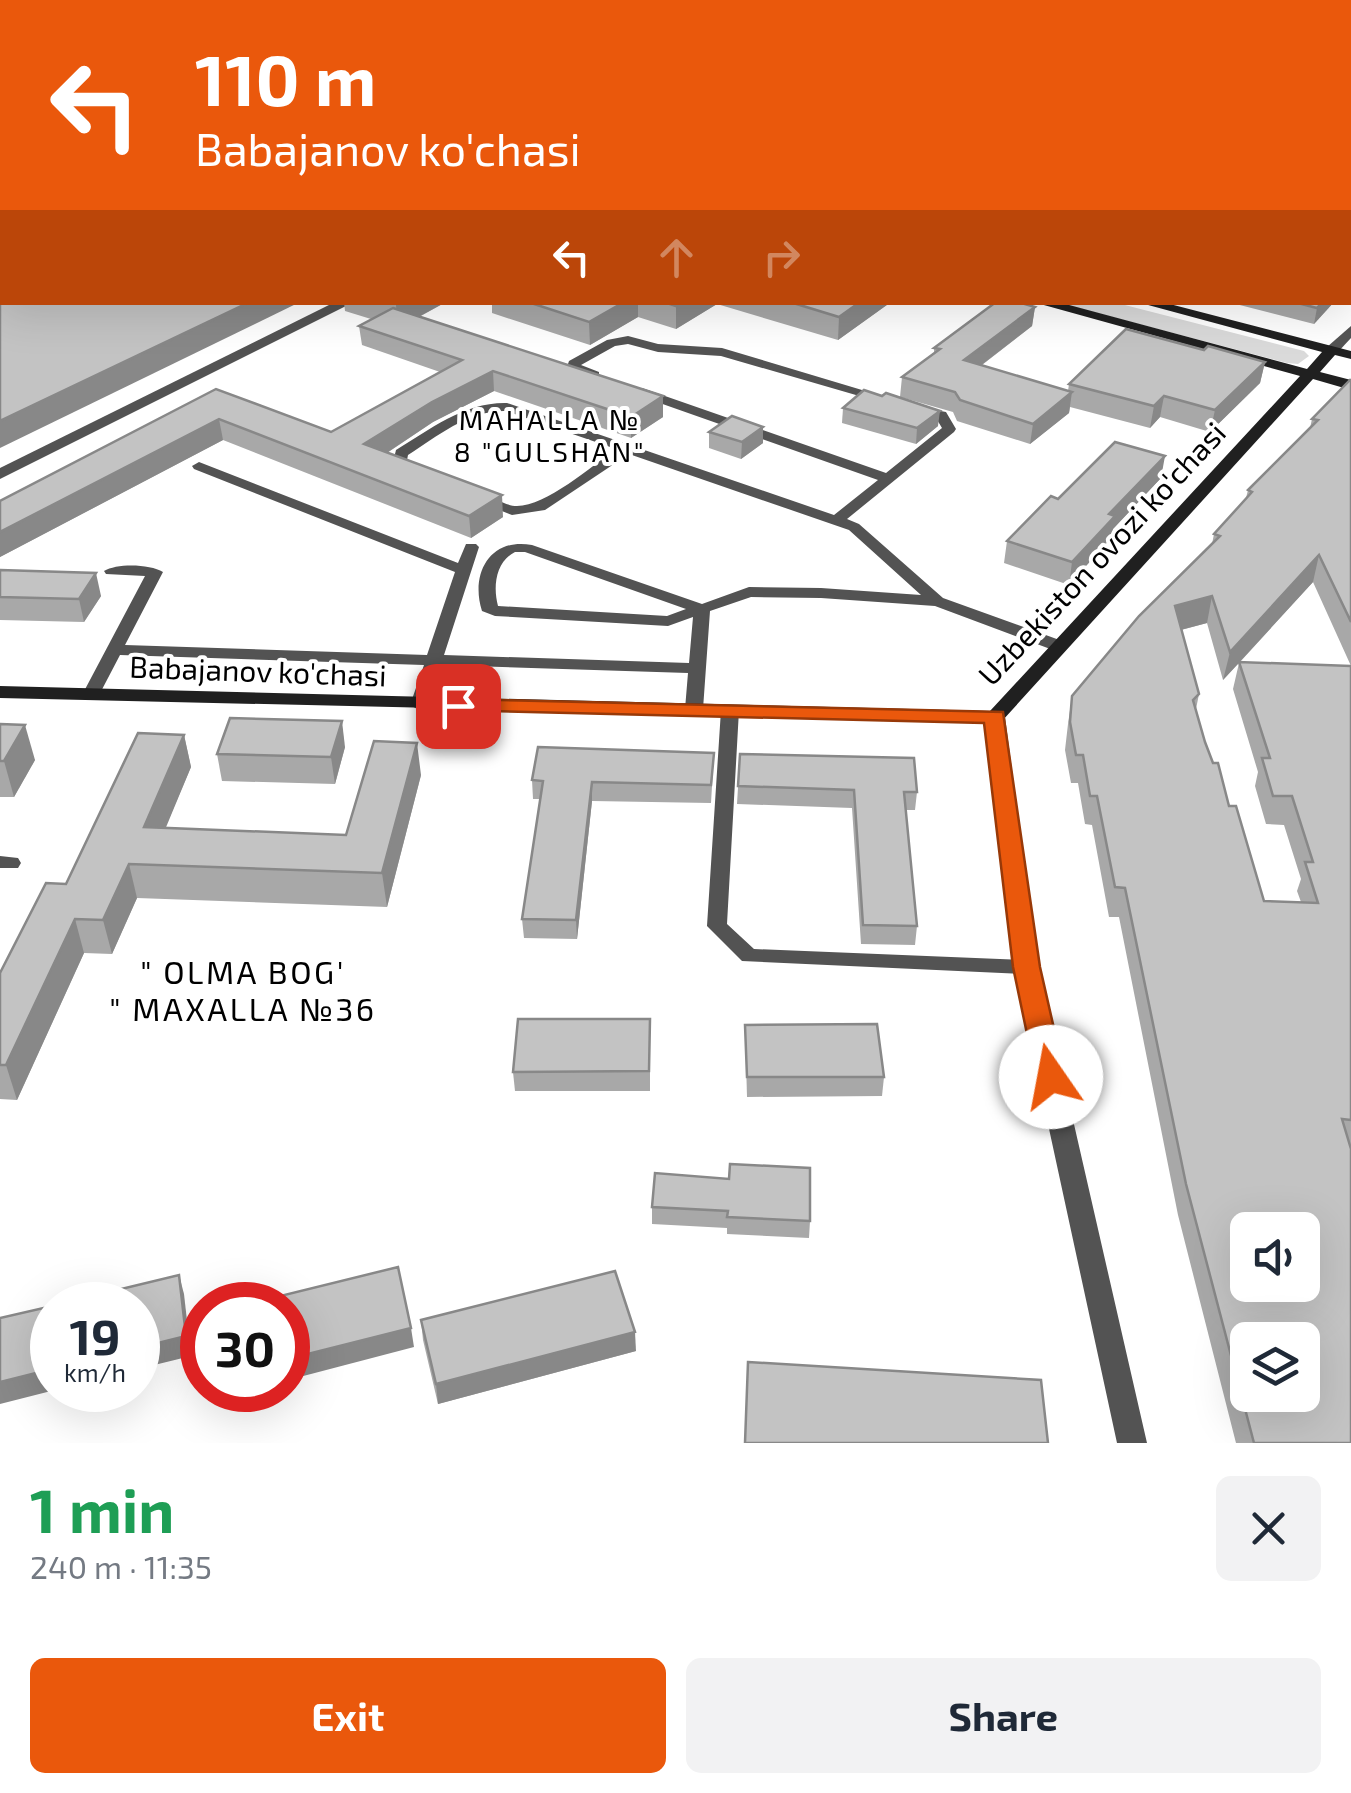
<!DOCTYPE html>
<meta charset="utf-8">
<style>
body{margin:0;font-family:"Exo 2",sans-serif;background:#f2f2f3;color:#1f2937;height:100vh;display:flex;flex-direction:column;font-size:38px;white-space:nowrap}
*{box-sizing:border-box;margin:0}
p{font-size:32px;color:#747a83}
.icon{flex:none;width:55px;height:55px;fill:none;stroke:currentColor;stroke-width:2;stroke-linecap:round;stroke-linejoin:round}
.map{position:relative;height:1443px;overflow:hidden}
.side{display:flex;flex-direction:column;background:#fff;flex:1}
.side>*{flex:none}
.guide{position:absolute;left:0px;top:0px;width:1352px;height:305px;box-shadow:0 10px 40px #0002;background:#ea580c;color:#fff;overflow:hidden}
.buttons{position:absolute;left:1230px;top:1212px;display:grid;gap:20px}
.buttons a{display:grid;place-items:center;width:90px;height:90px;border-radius:15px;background:#fff;box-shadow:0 10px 40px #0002;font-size:50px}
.speed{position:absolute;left:30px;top:1282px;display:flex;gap:20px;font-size:50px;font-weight:700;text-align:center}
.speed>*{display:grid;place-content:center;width:130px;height:130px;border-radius:50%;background:#fff;box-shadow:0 10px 40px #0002;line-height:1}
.speed small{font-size:25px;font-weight:400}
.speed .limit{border:15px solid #d22;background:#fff;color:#111}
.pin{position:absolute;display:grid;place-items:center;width:85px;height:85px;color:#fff;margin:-42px;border-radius:20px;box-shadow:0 5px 15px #0006}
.me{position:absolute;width:110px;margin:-55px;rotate:348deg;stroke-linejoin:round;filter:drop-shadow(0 0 8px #0008)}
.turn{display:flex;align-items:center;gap:35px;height:210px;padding:0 30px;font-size:45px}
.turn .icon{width:130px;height:130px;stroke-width:2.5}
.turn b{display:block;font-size:70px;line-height:85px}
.lanes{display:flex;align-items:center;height:95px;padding:0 30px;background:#0003;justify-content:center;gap:50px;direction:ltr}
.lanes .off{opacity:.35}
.round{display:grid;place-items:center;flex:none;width:105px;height:105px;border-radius:15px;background:#f2f2f3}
.head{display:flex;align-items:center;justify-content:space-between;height:170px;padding:0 30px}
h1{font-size:60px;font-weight:700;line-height:75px;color:#1e9e55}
.cta{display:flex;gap:20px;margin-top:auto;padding:20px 30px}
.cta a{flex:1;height:115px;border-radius:15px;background:#ea580c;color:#fff;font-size:40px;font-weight:700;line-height:115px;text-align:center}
.cta a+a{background:#f2f2f3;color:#1f2937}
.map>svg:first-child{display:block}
.green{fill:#dadada}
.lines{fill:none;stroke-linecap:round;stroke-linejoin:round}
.primary-casing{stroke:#dbdbdb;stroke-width:5}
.lane{fill:#535353;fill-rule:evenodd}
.street{fill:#535353;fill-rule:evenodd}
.secondary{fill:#202020;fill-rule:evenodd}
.primary{fill:#000;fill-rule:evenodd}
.wall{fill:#a8a8a8;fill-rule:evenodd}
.shaded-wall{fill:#888}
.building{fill:#c3c3c3;stroke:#888;stroke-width:2.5;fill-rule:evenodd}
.route{fill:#ea580c;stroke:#983908;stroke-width:2.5}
.labels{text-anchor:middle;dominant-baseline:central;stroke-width:8;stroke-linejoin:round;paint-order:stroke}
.far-neighbourhood-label{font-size:28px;letter-spacing:2.5px;fill:#000;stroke:#fff}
.street-label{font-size:30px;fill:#000;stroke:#fff}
.neighbourhood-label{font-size:32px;letter-spacing:2.5px;fill:#000;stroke:#fff}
</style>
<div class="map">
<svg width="1351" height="1443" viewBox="0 0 1351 1443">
<rect width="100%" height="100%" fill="#fff"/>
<path class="green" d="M1059,303H1117L1304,351L1309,356L1298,364L1287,363Z"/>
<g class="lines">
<defs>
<g id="primary">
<path d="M0,19L2,20V28L0,27Z"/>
<path d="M2,229V239L0,240V230Z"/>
</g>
</defs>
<use href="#primary" class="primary-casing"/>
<g class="lane">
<path d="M628,336L658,344L722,348L892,399L885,403L880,402L721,356L658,352L628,344L615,346L581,365L599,372V378H589L567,367L569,361L607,340Z"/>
<path d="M642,388L886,473L942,428L936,418L914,412V406L946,412L956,429L954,432L847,519L859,524L943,598L1065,642L1067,646L1059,651L1053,650L935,606L821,598L751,597L710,611L703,709L694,714L685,709L688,673L441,665L428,705L419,710L410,705L424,665L120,655L97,699L91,700L82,695L145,576L106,574L104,571C117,563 150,564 163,572L125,645L427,655L455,572L194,469L192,466L199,462L458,563L466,544H476L479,547L444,655L689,663L693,617L668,626L495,616L482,611C470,574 490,537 532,545L702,604L749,587L821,588L921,595L849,530L629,454L545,510L512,515L479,502V496C493,495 504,506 517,506C546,506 592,466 616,449L506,411C468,410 438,436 408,455L407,460L421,470L419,473H409L393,462L396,450C431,429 464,402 507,403L834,515L878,480L637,395L635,392ZM515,552H525L686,609L667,616L498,606C493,588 495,562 515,552Z"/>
<path d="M730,705L739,710L727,924L754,949L1026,960L1033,962L1036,967L1033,972L1026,974L742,961L707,926L721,710Z"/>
<path d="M0,856L18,858L21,863L18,868H0Z"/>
</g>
<g class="street">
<path d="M335,302H354L0,479V468Z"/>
<path d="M1351,326V338L1337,353H1327V347Z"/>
<path d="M995,711L1005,717L1038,967L1147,1443H1117L1014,967L985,717Z"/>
</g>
<path class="secondary" d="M1033,302H1058L1307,369L1322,352L1137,302H1162L1351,351V359L1335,355L1320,372L1351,380V390L1313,379L1002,721L0,698V686L990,711L1300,376Z"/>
<use href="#primary" class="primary"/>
</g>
<g class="wall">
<path d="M70,0H508L502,2H80Z"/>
<path d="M676,0H1351V162L1350,163V2H688Z"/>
<path d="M344,302H446L419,317L663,396V417L631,438L494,391L433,422L387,453L503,517L471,538L223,440L0,557V501L216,389L331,432L440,372L362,345L359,326L371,319L345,311Z"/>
<path d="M492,302H891L838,340L717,304L676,329L638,317L590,345L492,313Z"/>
<path d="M1228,302H1334L1314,324Z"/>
<path d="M1035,307L1032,326L982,365L1068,391L1069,384L1204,350L1265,362L1260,383L1210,432L1160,417L1150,428L1070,407L1069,413L1030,444L957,421L953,412L900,397L902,377L934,353V348Z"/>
<path d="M1351,381V666L1313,582L1240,662L1351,666V1443H1236L1178,1215L1119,917H1109L1092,825L1085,824L1078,783H1071L1065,750L1068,724L1072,696L1212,544L1214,534L1246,498L1248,490L1310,428L1312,419ZM1207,623L1223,680L1239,663L1233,689L1258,772L1255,786L1266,824L1284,825L1301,879L1297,891L1301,902L1264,901L1205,742L1196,709L1199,694L1181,630Z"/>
<path d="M843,408L938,426L916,444L842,423Z"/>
<path d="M763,427V443L741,459L709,448V432Z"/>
<path d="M1161,478L1113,529L1111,538L1069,585L1004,563L1007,541L1058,499Z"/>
<path d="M0,570L101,596L84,622L0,620Z"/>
<path d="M0,724L35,760L14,797H0Z"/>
<path d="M184,735L191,767L165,828L346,835L421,775L387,907L137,898L112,954L84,953L17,1100L0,1099V973L66,884Z"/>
<path d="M345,747L335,784L222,781L217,754Z"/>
<path d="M714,753L711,803L592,801L577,939L524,938L522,919L540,799H533L532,780Z"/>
<path d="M740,754L917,792L915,810H906L917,926L915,945L861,944L852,808L737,804Z"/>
<path d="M650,1019V1091H515L513,1072Z"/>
<path d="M745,1025L884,1077L882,1096L747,1097Z"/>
<path d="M729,1179L810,1221L809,1238L727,1234V1228L652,1224V1207Z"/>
<path d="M421,1320L636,1351L438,1404L423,1340Z"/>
</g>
<g class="shaded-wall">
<path d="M463,0H508L502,2H456Z"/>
<path d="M2,171V189L0,190V172Z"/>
<path d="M250,302H300L0,448V421Z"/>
<path d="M401,302H446L398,328L396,305Z"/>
<path d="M624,302H638V317L590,345L589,322Z"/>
<path d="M682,302H717V304L676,329V306Z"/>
<path d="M860,302H891L838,340L839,317Z"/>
<path d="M1323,302H1334L1314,324L1317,308Z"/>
<path d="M1035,307L1032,326L962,380L964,360Z"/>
<path d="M1265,362L1260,383L1210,432L1215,410Z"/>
<path d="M493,371L494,391L433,422L367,466L364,444L432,402Z"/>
<path d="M1072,392L1069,413L1030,444L1033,424Z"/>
<path d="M663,396V417L631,438V417Z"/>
<path d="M1164,396L1160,417L1150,428L1154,406Z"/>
<path d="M940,411L938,426L916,444L917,428Z"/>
<path d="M219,419L223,440L0,557V532Z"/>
<path d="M763,427V443L741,459L742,442Z"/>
<path d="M1165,456L1161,478L1113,529L1111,538L1069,585L1072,562L1109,514Z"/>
<path d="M502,495L503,517L471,538L469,516Z"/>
<path d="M1319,555L1313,582L1223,680L1230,652Z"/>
<path d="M96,573L101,596L84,622L79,599Z"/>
<path d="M1212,596L1207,623L1169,633L1175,606Z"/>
<path d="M342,721L345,747L335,784L331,757Z"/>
<path d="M25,725L35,760L14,797L4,761Z"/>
<path d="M184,735L191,767L152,861L144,827Z"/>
<path d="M417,743L421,775L387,907L382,873Z"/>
<path d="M592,782V801L577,939L576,920Z"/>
<path d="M129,864L137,898L112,954L103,920Z"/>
<path d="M75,919L84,953L17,1100L6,1065Z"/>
<path d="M179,1275L184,1294L191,1356L138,1369V1348Z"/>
<path d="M411,1328L414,1347L288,1380V1359Z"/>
<path d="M635,1332L636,1351L438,1404L436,1384Z"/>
<path d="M52,1369V1390H55L0,1404V1382Z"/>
<path d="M208,1390H247L211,1399Z"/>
</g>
<g class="building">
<path d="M130,0H463L456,2H140Z"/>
<path d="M597,0H616L615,2H591Z"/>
<path d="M731,0H1351V9L1350,2H743Z"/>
<path d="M1350,20H1351L1350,82Z"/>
<path d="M0,27L2,28V171L0,172V88L1,89Z"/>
<path d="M1350,90L1351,92L1350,151Z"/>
<path d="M1351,214V274L1350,275V215Z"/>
<path d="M2,240V302H250L0,421V241Z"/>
<path d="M528,302H624L589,322Z"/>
<path d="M664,302H682L676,306Z"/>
<path d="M790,302H860L839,317Z"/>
<path d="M996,302H1018L1035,307L964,360L1072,392L1033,424L960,400L955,392L902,377L940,349L934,348Z"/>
<path d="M1294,302H1323L1317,308Z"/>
<path d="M393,308L663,396L631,417L493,371L432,402L364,444L502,495L469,516L219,419L0,532V501L216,389L331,432L462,360L359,326Z"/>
<path d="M1126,329L1204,350L1208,346L1265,362L1215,410L1164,396L1154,406L1069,384Z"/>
<path d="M1350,380L1351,381V622L1319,555L1230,652L1212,596L1175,606L1199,694L1193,700L1205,742L1213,763H1218L1229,806H1236L1264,901L1318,903L1305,862H1313L1292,796H1273L1262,758H1270L1239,662L1351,666V1120L1342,1119L1351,1149V1443H1254L1186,1184L1125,888L1115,887L1097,796H1090L1083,755H1076L1070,722L1072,696L1139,616L1220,536L1214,534L1252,492L1248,490L1318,420L1312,419ZM1248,1230H1302V1285H1248ZM1248,1340H1302V1395H1248Z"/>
<path d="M864,390L882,396L886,393L940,411L917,428L843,408Z"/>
<path d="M732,416L763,427L742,442L709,432Z"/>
<path d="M1115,442L1165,456L1109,514L1115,516L1072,562L1007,541L1051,496L1058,499Z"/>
<path d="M0,570L96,573L79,599L0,597Z"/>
<path d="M230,718L342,721L331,757L217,754Z"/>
<path d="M0,724L25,725L4,761H0Z"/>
<path d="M138,733L184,735L144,827L346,835L374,741L417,743L382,873L129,864L103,920L75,919L6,1065H0V973L46,883L66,884Z"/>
<path d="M538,747L714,753L711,785L592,782L576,920L522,919L543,781L532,780Z"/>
<path d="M740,754L914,758L917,792H904L917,926L863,925L854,790L738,786Z"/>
<path d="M518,1019H650L649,1071L513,1072Z"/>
<path d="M877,1024L884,1077H747L745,1025Z"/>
<path d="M730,1164L810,1168V1221L727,1217L728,1211L652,1207L655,1173L729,1179Z"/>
<path d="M398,1267L411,1328L288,1359V1305H244Z"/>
<path d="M615,1271L635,1332L436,1384L421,1320Z"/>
<path d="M179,1275L186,1336L138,1348V1305H55Z"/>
<path d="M52,1306V1369L0,1382V1318Z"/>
<path d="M202,1315V1351L198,1316Z"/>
<path d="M748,1362L1041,1380L1048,1443H745Z"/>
</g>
<path class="route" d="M458,699L1003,712L1040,967L1065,1077L1061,1085L1051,1088L1041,1085L1036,1077L1013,967L984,723L450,710L447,706Z"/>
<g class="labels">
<g class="far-neighbourhood-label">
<text x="550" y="419">MAHALLA №<tspan x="550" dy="32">8 "GULSHAN"</tspan></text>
</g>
<g class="street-label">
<text transform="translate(1101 553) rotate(-47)">Uzbekiston ovozi ko'chasi</text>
<text transform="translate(258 670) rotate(2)">Babajanov ko'chasi</text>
</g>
<g class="neighbourhood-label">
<text x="243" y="971">" OLMA BOG'<tspan x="243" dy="37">" MAXALLA №36</tspan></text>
</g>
</g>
</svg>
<div class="buttons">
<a><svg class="icon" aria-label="sound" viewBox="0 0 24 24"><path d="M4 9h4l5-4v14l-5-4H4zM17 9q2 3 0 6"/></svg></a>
<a><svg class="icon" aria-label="layers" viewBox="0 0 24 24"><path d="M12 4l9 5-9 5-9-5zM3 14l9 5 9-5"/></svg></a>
</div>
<div class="speed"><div>19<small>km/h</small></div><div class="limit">30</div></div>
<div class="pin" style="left:458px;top:706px;background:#d93025"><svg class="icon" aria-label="arrive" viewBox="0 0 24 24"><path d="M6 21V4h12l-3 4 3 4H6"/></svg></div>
<svg class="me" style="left:1051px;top:1077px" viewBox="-20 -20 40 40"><circle r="19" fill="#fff"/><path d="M0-13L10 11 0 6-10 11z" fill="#ea580c"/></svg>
<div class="guide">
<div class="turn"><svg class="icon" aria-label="left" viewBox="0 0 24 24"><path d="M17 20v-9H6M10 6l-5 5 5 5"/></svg><div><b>110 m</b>Babajanov ko'chasi</div></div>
<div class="lanes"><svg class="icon" aria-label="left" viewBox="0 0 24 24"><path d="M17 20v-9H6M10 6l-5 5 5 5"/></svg><svg class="icon off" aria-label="ahead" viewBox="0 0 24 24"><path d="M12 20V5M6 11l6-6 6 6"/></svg><svg class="icon off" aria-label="right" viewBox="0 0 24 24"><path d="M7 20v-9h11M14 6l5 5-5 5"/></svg></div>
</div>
</div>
<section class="side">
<div class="head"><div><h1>1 min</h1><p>240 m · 11:35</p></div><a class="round"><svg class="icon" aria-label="close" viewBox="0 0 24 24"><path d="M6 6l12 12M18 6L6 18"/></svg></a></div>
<div class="cta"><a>Exit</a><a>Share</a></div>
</section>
